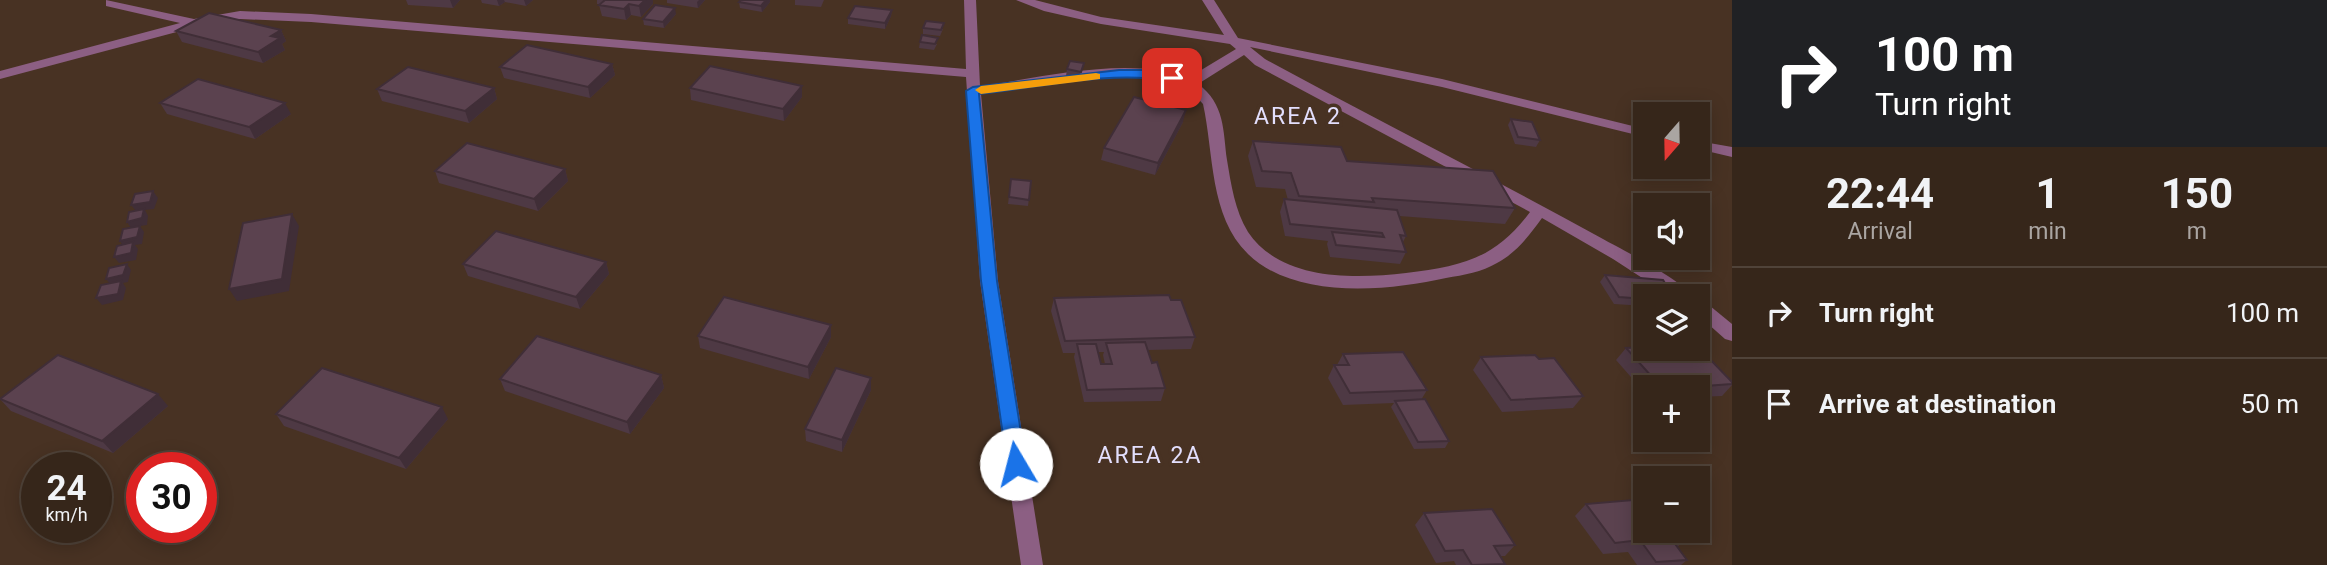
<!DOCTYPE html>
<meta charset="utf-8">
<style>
body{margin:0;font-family:Roboto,sans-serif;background:#413227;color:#f1f3f6;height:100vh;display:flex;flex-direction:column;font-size:26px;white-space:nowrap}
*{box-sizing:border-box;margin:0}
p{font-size:23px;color:#aaa5a2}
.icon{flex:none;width:38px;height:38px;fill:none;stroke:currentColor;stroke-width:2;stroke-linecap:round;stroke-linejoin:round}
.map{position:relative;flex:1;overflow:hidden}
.details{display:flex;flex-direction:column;background:#36261a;width:595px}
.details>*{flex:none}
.guide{background:#202124;color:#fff;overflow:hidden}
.needle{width:46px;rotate:200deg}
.buttons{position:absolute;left:1633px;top:102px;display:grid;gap:14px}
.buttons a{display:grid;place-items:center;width:77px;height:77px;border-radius:0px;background:#36261a;box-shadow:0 4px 18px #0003,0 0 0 2px #504339;font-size:35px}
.speed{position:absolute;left:21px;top:452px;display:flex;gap:14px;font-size:35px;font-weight:700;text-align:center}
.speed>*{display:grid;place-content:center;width:91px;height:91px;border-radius:50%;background:#36261a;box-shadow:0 4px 18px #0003,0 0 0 2px #504339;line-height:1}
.speed small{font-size:18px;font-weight:400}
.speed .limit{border:10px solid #d22;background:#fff;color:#111}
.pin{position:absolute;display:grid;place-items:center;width:60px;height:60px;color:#fff;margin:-30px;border-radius:14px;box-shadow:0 4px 10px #0006}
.me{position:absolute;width:77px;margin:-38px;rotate:352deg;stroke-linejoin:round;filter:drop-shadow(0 0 5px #0008)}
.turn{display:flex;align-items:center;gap:24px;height:147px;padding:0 28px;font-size:32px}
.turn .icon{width:91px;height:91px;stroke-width:2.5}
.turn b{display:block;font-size:49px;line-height:60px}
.eta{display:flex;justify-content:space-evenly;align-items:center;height:119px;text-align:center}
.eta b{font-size:42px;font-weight:700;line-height:49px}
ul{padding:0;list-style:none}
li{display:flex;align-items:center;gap:21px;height:91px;padding:0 28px;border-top:2px solid #504339}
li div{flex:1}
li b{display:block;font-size:26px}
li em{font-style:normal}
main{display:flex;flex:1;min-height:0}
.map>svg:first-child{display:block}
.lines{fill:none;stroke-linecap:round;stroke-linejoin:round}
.minor{fill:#8c5f83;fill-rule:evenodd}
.wall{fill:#4e3944;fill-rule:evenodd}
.shaded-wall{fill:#402e37}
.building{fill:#5b424f;stroke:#402e37;stroke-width:2}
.route{fill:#1a73e8;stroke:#114b97;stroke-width:2}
.slow{fill:#f59e0b}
.labels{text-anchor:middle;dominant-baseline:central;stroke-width:7;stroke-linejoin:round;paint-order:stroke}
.quarter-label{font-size:23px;letter-spacing:2px;fill:#e3dffd;stroke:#483223}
</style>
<main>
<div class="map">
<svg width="1732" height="565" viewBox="0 0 1732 565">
<rect width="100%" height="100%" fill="#483223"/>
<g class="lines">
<g class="minor">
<path d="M106,0L194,19L240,11L311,14L966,69L964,0H976L980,86C1042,78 1128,55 1188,78L1236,49L1230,44L1101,24L1044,11L1016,0H1035L1101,17L1224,35L1202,0H1214L1238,38L1442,79L1645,129V137L1442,87L1250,47L1265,59C1377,120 1491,177 1603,239C1621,249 1682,280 1692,296H1670L1613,259L1542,218C1529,236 1516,253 1497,263C1482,272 1464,275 1446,278C1388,291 1295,300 1248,254C1209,216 1214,153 1203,104C1195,95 1185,86 1173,82C1124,65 1032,87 981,94L998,281L1043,565H1021L980,281L966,77L311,22L240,19L218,21L0,79V71L180,23L106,6ZM1244,55L1255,65L1530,212C1495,259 1462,266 1406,273C1354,279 1281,281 1248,232C1235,211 1231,184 1227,160C1223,130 1225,104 1198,84Z"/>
<path d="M1698,141L1732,147V157L1698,149Z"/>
<path d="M1698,300L1704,301L1732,324V341L1725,339L1698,315Z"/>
</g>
</g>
<g class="wall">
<path d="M406,0H460L453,8L408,5Z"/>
<path d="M481,0H533L526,6L505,2L499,6L482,3Z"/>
<path d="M597,0H653V4L641,17L631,15L626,20L602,16L599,5L601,4H597Z"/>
<path d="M667,0H705L698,8L667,3Z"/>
<path d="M741,0H770V2L762,12L740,8L739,2Z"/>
<path d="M795,0H824L821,7L795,5Z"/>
<path d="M892,10L891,16L885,29L848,24V18Z"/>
<path d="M676,14L664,28L644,25L643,19Z"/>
<path d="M923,28L943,29L940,36L923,34Z"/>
<path d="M281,30L286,41L282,44L285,50L263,63L182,42L176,31Z"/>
<path d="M920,42L937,44L934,50L919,48Z"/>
<path d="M1084,63L1079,78L1066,76L1067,69Z"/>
<path d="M612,64L615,75L590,98L504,78L500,67Z"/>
<path d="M802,86V97L784,121L691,100L690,88Z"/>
<path d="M494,88L497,99L469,123L382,101L377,89Z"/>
<path d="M160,103L291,114L255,139L167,114Z"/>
<path d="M1511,119L1540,140L1536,147L1515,144L1508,125Z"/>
<path d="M1183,122L1155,175L1101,160L1104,148Z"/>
<path d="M1253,141L1347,161L1515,208L1505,224L1399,216L1406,236L1403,242L1406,252L1400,264L1330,257L1327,244L1328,241L1285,236L1280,212L1284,199L1288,200L1285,189L1256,187L1248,156Z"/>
<path d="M565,169L568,181L538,211L439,183L435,171Z"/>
<path d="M1011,179L1031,181L1028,206L1008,204Z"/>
<path d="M606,262L609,274L580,309L468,276L463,264Z"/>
<path d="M1605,275L1645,296V306L1614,304L1600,282Z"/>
<path d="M1054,298L1171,300L1195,337L1191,349L1148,350L1152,363L1165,388L1161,401L1084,402L1074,357L1075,353H1063L1051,311ZM1098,352H1104L1103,355L1105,364H1101Z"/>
<path d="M698,336L831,337L809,379L700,348Z"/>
<path d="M1626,348L1689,357L1732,382V385L1722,396L1698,397V387H1645V393L1616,360Z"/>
<path d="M1343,354L1427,390L1421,400L1449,441L1445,448L1414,449L1391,407L1394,403L1343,405L1328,378L1334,365H1337Z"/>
<path d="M1481,357L1539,359L1583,396L1573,408L1502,412L1473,370Z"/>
<path d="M661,375L664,388L630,434L505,391L500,379Z"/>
<path d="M871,390L842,452L806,441L805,429Z"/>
<path d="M0,399L168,406L113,453L11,411Z"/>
<path d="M276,414L448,419L406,469L284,426Z"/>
<path d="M1586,504L1691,535L1677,547L1687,560L1681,565H1637L1628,552L1603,554L1575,516Z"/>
<path d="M1424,513L1515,545L1505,556H1501L1505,564L1504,565H1456L1454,561L1436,563L1415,525Z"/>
</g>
<g class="shaded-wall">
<path d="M450,0H460L453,8Z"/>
<path d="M497,0H504L505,2L499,6Z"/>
<path d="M524,0H533L526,6Z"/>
<path d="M645,0H653V4L641,17L639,6Z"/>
<path d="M699,0H705L698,8L697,2Z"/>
<path d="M766,0H770V2L762,12L761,6Z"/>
<path d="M629,4L631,15L626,20L624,9Z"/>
<path d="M675,8L676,14L664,28L663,22Z"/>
<path d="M892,10L891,16L885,29V23Z"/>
<path d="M281,30L286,41L282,44L285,50L263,63L258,52L271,36Z"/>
<path d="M612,64L615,75L590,98L588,87Z"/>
<path d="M802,86V97L784,121L783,109Z"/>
<path d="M494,88L497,99L469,123L465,111Z"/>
<path d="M285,103L291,114L255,139L249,127Z"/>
<path d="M1186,110L1183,122L1155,175L1158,163Z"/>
<path d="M565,169L568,181L538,211L534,199Z"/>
<path d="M153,191L158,198L154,209L145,210L148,216L147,225L140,226L144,232L142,244L135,245L138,249L136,260L119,263L114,257L124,248L120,241L131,228L127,222L136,211L131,205Z"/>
<path d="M292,214L299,226L289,291L237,301L229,289Z"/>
<path d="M606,262L609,274L580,309L576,297Z"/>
<path d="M127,264L131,270L128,282L123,283L126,288L123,300L102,305L96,298L111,285L106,279Z"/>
<path d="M831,325V337L809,379L808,367Z"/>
<path d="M661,375L664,388L630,434L627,422Z"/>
<path d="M871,378V390L842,452V440Z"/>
<path d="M158,394L168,406L113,453L102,441Z"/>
<path d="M442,407L448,419L406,469L399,458Z"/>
</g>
<g class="building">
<path d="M605,0H645L639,6L629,4L624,9L599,5Z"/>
<path d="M741,0H766L761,6L739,2Z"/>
<path d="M655,5L675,8L663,22L643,19Z"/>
<path d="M855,6L892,10L885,23L848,18Z"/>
<path d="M209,13L281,30L271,36L280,38L258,52L176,31Z"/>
<path d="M926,21L944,23L941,30L923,28Z"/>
<path d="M922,35L938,38L935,44L920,42Z"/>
<path d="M527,45L612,64L588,87L500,67Z"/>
<path d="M1070,61L1084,63L1081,72L1067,69Z"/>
<path d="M710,66L802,86L783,109L690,88Z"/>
<path d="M408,67L494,88L465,111L377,89Z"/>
<path d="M198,79L285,103L249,127L160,103Z"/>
<path d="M1134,97L1186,110L1158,163L1104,148Z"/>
<path d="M1511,119L1532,122L1540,140L1518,137Z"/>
<path d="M1253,141L1341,147L1347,161L1493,171L1515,208L1372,198L1374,202L1299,196L1291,173L1262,171Z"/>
<path d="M467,143L565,169L534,199L435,171Z"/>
<path d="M1011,179L1031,181L1029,200L1009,197Z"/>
<path d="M153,191L150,202L131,205L135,194Z"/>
<path d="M1284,199L1397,210L1406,236L1400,235L1406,252L1336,245L1332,232L1384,237L1382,233L1290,224Z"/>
<path d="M144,209L142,218L127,222L129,212Z"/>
<path d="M292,214L282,279L229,289L243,223Z"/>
<path d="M140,226L137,237L120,241L123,229Z"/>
<path d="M496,231L606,262L576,297L463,264Z"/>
<path d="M133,242L131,253L114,257L117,246Z"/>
<path d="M127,264L123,275L106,279L109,268Z"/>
<path d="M1605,275L1663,280L1673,296H1645V299L1619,297Z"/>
<path d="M121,281L118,294L96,298L101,285Z"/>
<path d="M1169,295L1171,300H1181L1195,337L1065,341L1054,298Z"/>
<path d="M724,297L831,325L808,367L698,336Z"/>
<path d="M537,336L661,375L627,422L500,379Z"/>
<path d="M1145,342L1152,363L1157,362L1165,388L1087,390L1077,344H1096L1101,364H1112L1106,343Z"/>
<path d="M1645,347V348H1681L1689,357L1706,355L1732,382V384L1691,387H1661L1626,348Z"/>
<path d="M1403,352L1427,390L1350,393L1334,365H1349L1343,354Z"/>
<path d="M58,355L158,394L102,441L0,399Z"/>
<path d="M1535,355L1539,359L1554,358L1583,396L1511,400L1481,357Z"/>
<path d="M322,368L442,407L399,458L276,414Z"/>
<path d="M836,368L871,378L842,440L805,429Z"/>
<path d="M1425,399L1449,441L1418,442L1395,401Z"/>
<path d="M1645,499V530H1688L1691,535L1670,537L1687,560L1656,562L1640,540L1615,543L1586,504Z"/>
<path d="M1492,509L1515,545L1494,546L1505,564L1472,565L1463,550L1445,551L1424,513Z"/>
</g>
<path class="route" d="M1119,70H1148L1178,78L1172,81C1109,70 1042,87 979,94L997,281L1026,464L1023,470L1016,472L1009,470L1007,464L981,281L966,91L973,87Z"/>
<path class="slow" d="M1096,73L1100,74V79L981,94L975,90L981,86Z"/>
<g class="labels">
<g class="quarter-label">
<text x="1298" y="116">AREA 2</text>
<text x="1150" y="455">AREA 2A</text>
</g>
</g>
</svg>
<div class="buttons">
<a><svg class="needle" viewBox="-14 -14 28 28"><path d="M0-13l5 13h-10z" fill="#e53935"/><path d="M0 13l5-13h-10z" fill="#aaa5a2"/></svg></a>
<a><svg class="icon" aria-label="sound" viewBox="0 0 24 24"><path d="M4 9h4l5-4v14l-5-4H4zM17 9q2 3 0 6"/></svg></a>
<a><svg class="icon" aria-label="layers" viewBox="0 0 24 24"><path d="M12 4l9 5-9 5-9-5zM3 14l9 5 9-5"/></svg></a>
<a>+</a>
<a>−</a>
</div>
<div class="speed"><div>24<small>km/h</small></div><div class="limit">30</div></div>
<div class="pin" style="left:1172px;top:78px;background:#d93025"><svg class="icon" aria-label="arrive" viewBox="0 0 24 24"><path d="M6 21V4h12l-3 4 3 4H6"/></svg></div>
<svg class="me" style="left:1016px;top:464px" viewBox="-20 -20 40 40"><circle r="19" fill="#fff"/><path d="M0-13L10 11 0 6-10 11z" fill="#1a73e8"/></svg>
</div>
<section class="details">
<div class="guide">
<div class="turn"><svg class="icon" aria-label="right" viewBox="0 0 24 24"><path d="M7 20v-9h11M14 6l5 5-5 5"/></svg><div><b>100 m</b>Turn right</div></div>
</div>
<div class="eta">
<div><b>22:44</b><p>Arrival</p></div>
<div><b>1</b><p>min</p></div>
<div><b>150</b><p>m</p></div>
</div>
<ul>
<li><svg class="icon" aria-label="right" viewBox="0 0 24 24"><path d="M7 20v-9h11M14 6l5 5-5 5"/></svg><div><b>Turn right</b></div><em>100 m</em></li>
<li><svg class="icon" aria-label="arrive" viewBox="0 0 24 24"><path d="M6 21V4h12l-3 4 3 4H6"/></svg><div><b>Arrive at destination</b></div><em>50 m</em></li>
</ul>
</section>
</main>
